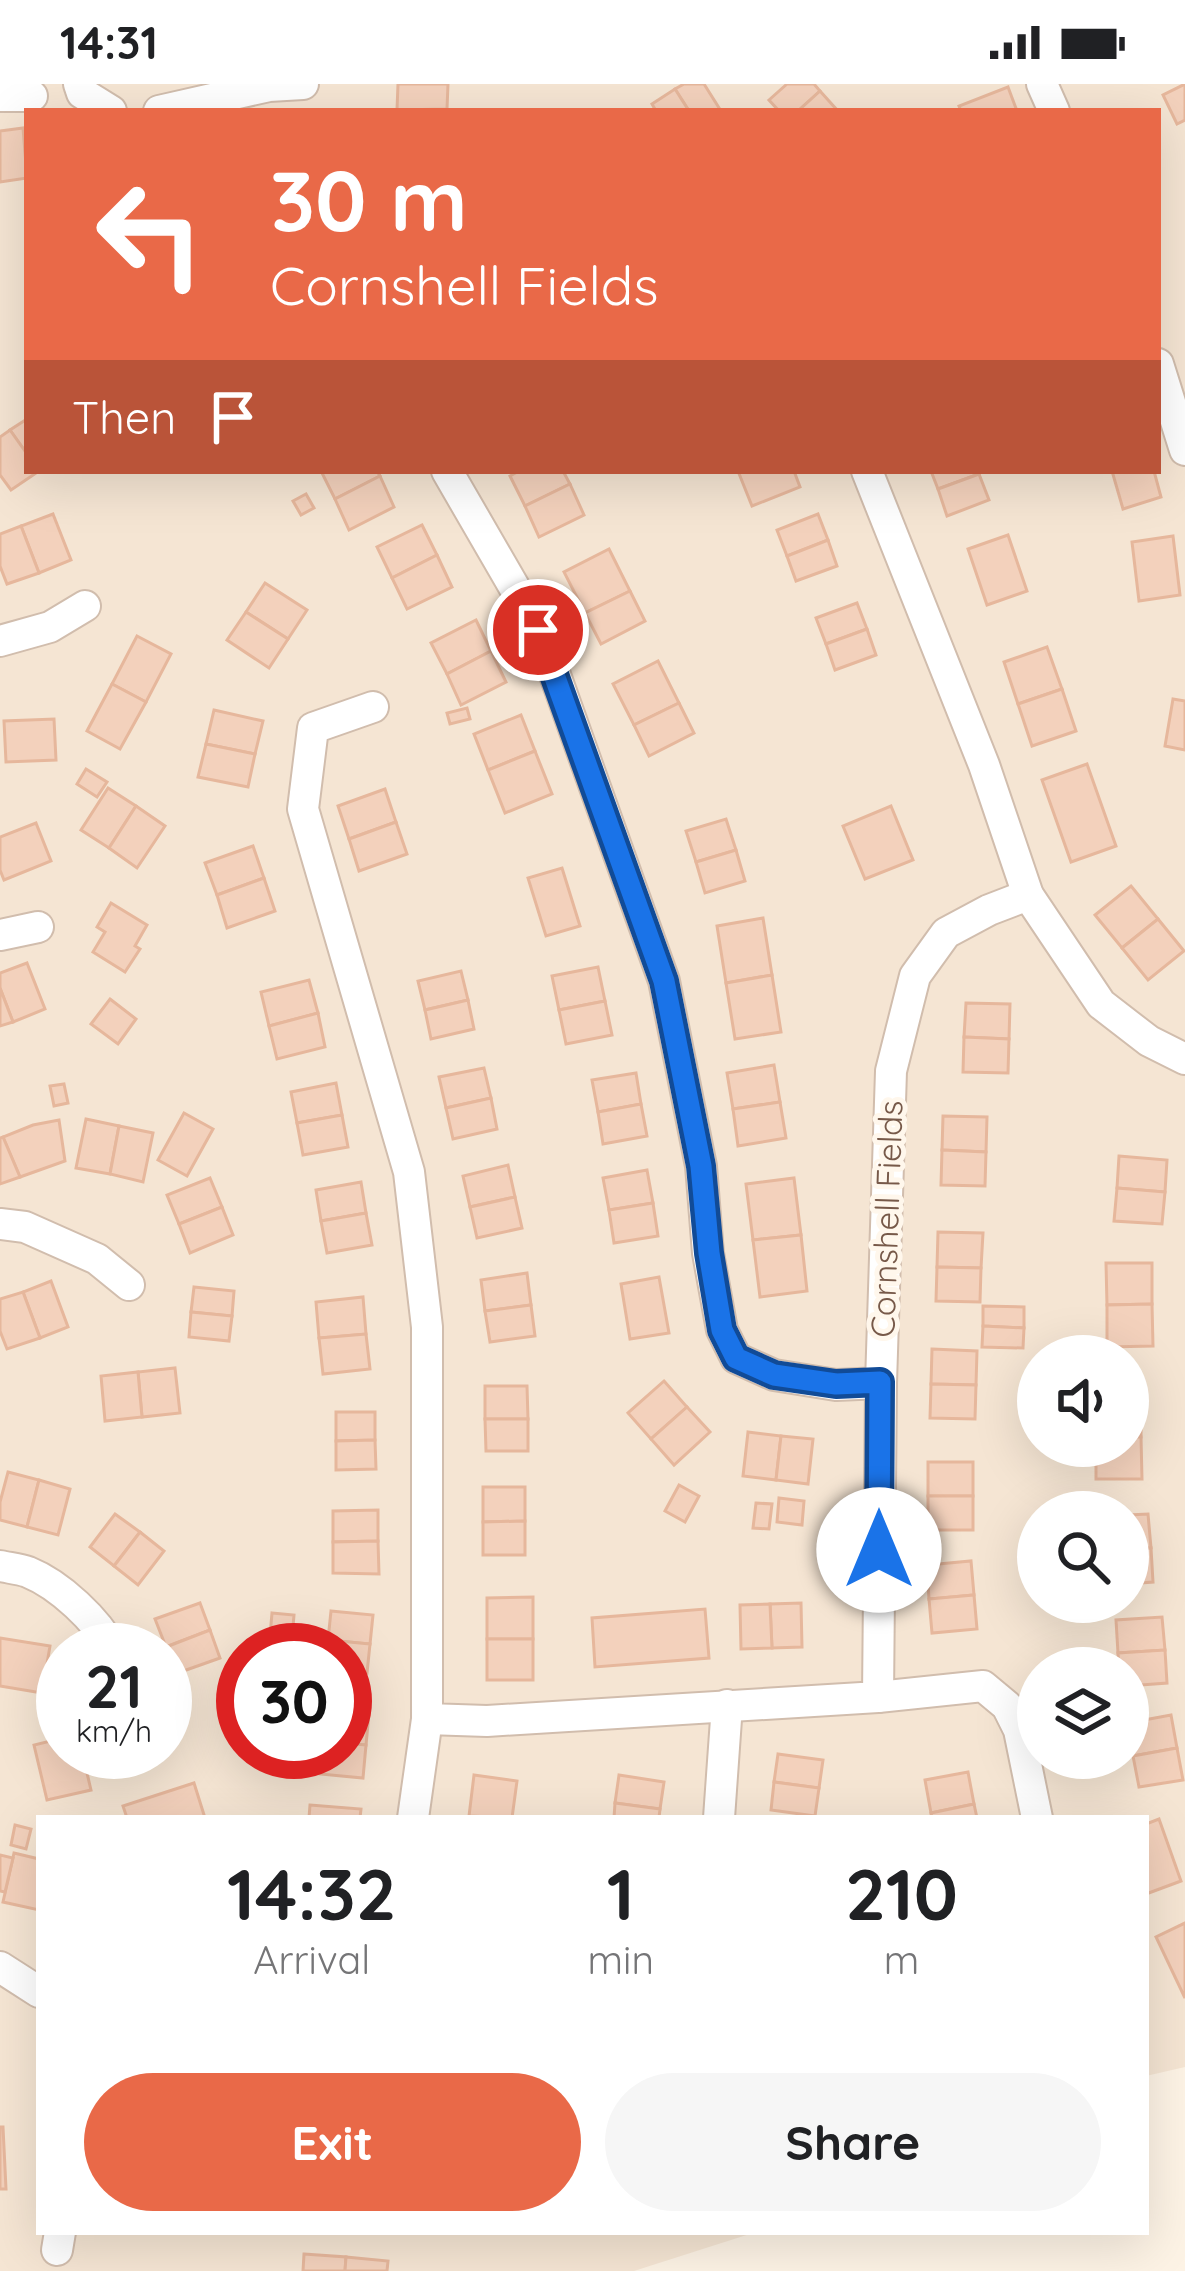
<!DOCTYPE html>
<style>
body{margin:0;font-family:Quicksand,sans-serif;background:#f6f6f6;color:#202124;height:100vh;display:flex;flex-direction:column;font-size:45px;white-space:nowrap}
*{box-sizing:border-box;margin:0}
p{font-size:39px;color:#757577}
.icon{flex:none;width:66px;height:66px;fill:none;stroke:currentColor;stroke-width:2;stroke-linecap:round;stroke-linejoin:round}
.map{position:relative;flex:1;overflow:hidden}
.panel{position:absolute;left:36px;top:1731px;width:1113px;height:420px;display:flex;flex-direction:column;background:#fff;border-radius:0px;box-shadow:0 12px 48px #0002}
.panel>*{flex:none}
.top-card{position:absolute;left:24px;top:24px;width:1137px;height:366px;border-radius:0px;box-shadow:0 12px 48px #0002;background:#e96948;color:#fff;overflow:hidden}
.controls{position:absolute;left:1017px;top:1251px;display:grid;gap:24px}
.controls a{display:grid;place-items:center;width:132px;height:132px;border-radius:50%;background:#fff;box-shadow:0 12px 48px #0002;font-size:60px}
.speed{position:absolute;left:36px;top:1539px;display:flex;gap:24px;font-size:60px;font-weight:700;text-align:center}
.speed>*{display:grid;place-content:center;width:156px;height:156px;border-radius:50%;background:#fff;box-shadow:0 12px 48px #0002;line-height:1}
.speed small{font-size:30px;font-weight:400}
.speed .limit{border:18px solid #d22;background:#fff;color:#111}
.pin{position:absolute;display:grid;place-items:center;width:102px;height:102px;color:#fff;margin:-51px;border:6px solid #fff;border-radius:50%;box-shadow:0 3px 12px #0007}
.me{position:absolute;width:132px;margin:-66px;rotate:0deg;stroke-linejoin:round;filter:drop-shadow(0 0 9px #0008)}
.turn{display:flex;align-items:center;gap:42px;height:252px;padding:0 48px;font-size:54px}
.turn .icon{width:156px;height:156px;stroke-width:2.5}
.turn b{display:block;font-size:84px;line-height:102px}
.then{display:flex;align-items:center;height:114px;padding:0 48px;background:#0003;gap:24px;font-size:45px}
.eta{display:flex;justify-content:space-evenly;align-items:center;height:204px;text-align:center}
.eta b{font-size:72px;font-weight:800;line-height:84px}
.button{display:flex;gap:24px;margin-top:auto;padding:24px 48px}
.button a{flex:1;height:138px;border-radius:72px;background:#e96948;color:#fff;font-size:48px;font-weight:800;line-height:138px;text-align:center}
.button a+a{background:#f6f6f6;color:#202124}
.status{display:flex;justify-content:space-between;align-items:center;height:84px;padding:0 60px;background:#fff;direction:ltr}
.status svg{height:33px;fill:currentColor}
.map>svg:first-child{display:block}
.residential{fill:#f5e5d3;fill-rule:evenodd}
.building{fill:#f3d1bc;stroke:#e6b79c;stroke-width:3}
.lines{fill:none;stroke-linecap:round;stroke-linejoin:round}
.street-casing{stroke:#d1bdad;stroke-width:34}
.street{stroke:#fff;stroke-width:30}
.route-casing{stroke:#114b97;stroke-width:30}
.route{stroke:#1a73e8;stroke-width:21}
.labels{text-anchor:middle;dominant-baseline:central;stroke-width:10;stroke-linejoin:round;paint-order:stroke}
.street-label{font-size:33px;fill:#775949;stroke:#fff7ec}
</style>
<div class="status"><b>14:31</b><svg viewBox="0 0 49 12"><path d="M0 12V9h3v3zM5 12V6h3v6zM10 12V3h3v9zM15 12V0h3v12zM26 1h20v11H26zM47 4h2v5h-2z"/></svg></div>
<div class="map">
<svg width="1185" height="2187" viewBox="0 0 1185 2187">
<rect width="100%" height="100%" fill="#fdf3e5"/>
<path class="residential" d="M0,0H1185V1983L1146,1992V1734H39V2148H756L634,2187H0ZM27,27H1158V387H27ZM1038,1272H1128V1362H1038ZM1038,1428H1128V1518H1038ZM63,1566H165V1668H63ZM243,1566H345V1668H243ZM1038,1584H1128V1674H1038Z"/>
<g class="building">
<path d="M398,0H448L447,25L397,26Z"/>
<path d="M684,0H704L721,27H689L675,5Z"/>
<path d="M787,0H814L820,7L798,27H779L769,16Z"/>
<path d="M1185,0V36L1177,40L1163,11Z"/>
<path d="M1008,3L1017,27H961L959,22Z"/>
<path d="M675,5L689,27H656L652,20Z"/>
<path d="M820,7L838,27H798Z"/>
<path d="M23,44L27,94L0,98V47Z"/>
<path d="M27,335V370L10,346Z"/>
<path d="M10,346L27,370V387H39L11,406L0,391V353Z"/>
<path d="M321,387H377L380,392L335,415Z"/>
<path d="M519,387H563L570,400L525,422L510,392Z"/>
<path d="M738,387H794L800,403L752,422Z"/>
<path d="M931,387H978L979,390L938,405Z"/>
<path d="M1112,387H1154L1161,413L1123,425Z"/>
<path d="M979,390L989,416L947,432L938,405Z"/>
<path d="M380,392L394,423L349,446L335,415Z"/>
<path d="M570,400L584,431L539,453L525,422Z"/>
<path d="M306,410L314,424L301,431L293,417Z"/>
<path d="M53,430L71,476L39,489L21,442Z"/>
<path d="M818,430L828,456L787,472L777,446Z"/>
<path d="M422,441L437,471L392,494L377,463Z"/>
<path d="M21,442L39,489L7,500L0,482V450Z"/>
<path d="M1008,451L1027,507L987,521L968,465Z"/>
<path d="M1173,452L1180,511L1139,517L1132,458Z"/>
<path d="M828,456L837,482L796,497L787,472Z"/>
<path d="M609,465L630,507L585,529L564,488Z"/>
<path d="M437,471L452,503L407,525L392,494Z"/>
<path d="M265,499L307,526L288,555L246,528Z"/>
<path d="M630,507L645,537L601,560L585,529Z"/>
<path d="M857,519L867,545L826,560L816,534Z"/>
<path d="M246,528L288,555L269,584L227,556Z"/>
<path d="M476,536L491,567L447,590L431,559Z"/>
<path d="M867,545L876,571L835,586L826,560Z"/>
<path d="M137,552L171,570L146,618L112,600Z"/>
<path d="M1047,563L1062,605L1018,620L1004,578Z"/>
<path d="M491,567L506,598L461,621L447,590Z"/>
<path d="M658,577L679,619L634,641L613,600Z"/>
<path d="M112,600L146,618L120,665L87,647Z"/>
<path d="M1062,605L1076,647L1032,662L1018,620Z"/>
<path d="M1173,615L1185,617V666L1165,662Z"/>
<path d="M679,619L694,649L649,672L634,641Z"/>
<path d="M467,624L470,635L450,640L447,629Z"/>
<path d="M214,626L263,637L255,670L206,660Z"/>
<path d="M521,631L535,667L488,686L474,650Z"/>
<path d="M54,635L56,676L6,678L4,637Z"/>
<path d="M206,660L255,670L248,703L198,693Z"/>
<path d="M535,667L552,710L505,729L488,686Z"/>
<path d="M1087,680L1116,762L1071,778L1042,696Z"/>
<path d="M86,685L107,698L97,713L77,700Z"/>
<path d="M108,704L136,722L109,764L81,746Z"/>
<path d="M385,705L396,738L349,755L338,722Z"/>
<path d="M136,722L165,742L137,784L109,764Z"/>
<path d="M891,722L913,776L865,795L843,742Z"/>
<path d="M726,735L736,766L696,778L686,747Z"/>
<path d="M396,738L407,770L359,787L349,755Z"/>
<path d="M36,739L51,777L4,796L0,786V753Z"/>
<path d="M253,762L264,794L217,811L205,779Z"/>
<path d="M736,766L745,797L705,809L696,778Z"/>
<path d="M562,784L580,842L546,852L528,794Z"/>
<path d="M264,794L275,827L227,844L217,811Z"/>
<path d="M1131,802L1158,835L1122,864L1095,831Z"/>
<path d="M111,819L147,841L135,862L140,865L125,888L93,868L105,848L97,843Z"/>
<path d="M763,834L772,891L726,899L717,842Z"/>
<path d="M1158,835L1184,867L1148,896L1122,864Z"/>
<path d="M27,879L45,925L13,938L0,904V889Z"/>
<path d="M598,883L605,917L559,926L552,892Z"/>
<path d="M461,887L468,916L425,926L418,897Z"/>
<path d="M772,891L781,948L735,955L726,899Z"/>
<path d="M309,896L318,929L269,942L261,908Z"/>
<path d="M0,904L13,938L0,942Z"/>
<path d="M110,915L136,935L118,960L91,940Z"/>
<path d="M468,916L474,945L431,955L425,926Z"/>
<path d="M605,917L612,951L566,960L559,926Z"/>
<path d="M966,919L1010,920L1009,955L964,953Z"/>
<path d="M318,929L325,963L277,975L269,942Z"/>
<path d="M964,953L1009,955L1008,989L963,988Z"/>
<path d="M774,981L780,1018L733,1025L727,989Z"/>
<path d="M484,984L491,1014L446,1024L439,993Z"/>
<path d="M636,989L641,1020L598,1028L592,996Z"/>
<path d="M336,999L342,1031L297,1039L291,1008Z"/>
<path d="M64,1000L68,1019L54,1022L50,1002Z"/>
<path d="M491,1014L497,1045L453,1055L446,1024Z"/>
<path d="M780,1018L786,1054L738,1062L733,1025Z"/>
<path d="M641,1020L647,1052L603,1060L598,1028Z"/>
<path d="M184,1029L213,1045L187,1092L158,1076Z"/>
<path d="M342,1031L348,1063L303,1071L297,1039Z"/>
<path d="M943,1032L987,1033L986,1068L942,1066Z"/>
<path d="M86,1035L119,1042L110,1090L76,1084Z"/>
<path d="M59,1036L65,1077L20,1093L3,1053L33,1041Z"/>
<path d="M119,1042L153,1049L143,1098L110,1090Z"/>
<path d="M3,1053L20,1093L0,1100V1054Z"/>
<path d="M942,1066L986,1068L985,1102L941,1101Z"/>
<path d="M1119,1072L1167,1076L1165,1108L1117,1104Z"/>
<path d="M508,1081L515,1113L470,1123L463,1092Z"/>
<path d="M647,1086L653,1119L609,1126L603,1094Z"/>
<path d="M210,1094L222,1123L179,1140L167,1111Z"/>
<path d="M794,1094L801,1151L753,1156L746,1100Z"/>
<path d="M361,1098L366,1129L321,1137L316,1106Z"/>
<path d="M1117,1104L1165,1108L1162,1140L1114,1137Z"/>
<path d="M515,1113L522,1144L477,1154L470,1123Z"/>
<path d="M653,1119L658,1152L614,1159L609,1126Z"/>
<path d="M222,1123L233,1151L190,1169L179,1140Z"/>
<path d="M366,1129L372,1161L327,1169L321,1137Z"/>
<path d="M938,1148L983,1149L981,1184L937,1183Z"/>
<path d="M801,1151L807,1207L760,1213L753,1156Z"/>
<path d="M1106,1179H1152V1220L1107,1221Z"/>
<path d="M937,1183L981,1184L980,1218L936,1217Z"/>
<path d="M527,1189L531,1221L485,1227L481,1196Z"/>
<path d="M659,1193L669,1249L630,1255L621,1200Z"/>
<path d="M51,1197L68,1243L40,1254L23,1208Z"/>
<path d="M194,1203L234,1207L232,1232L191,1228Z"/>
<path d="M23,1208L40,1254L7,1265L0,1247V1215Z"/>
<path d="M363,1213L366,1250L319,1254L316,1218Z"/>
<path d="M1152,1220L1153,1262L1107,1263V1221Z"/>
<path d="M531,1221L535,1252L490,1258L485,1227Z"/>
<path d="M983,1222L1024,1223V1244L983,1242Z"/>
<path d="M191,1228L232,1232L229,1257L189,1253Z"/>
<path d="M983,1242L1024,1244L1023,1264L982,1263Z"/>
<path d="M366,1250L370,1285L323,1290L319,1254Z"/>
<path d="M932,1265L977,1267L976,1301L931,1300Z"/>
<path d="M175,1284L180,1329L142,1333L138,1288Z"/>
<path d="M138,1288L142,1333L105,1337L101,1292Z"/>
<path d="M664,1297L687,1323L651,1355L628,1329Z"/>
<path d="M931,1300L976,1301L975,1335L930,1334Z"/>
<path d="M485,1302H527L528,1335H485Z"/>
<rect x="1128" y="1311" width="13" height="42"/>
<path d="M687,1323L710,1348L674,1381L651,1355Z"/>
<path d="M336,1328H375V1356L336,1357Z"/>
<path d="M485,1335H528V1367H486Z"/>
<path d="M748,1348L781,1352L776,1396L743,1392Z"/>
<path d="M781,1352L813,1355L808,1400L776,1396Z"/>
<path d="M1128,1353H1141L1142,1395H1096V1362H1128Z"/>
<path d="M375,1356L376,1385L336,1386V1357Z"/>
<rect x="928" y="1378" width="45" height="34"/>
<path d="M8,1388L39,1396L27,1443L0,1436V1418Z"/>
<path d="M39,1396L70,1405L58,1451L27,1443Z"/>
<path d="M679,1401L699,1412L685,1438L665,1427Z"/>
<path d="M483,1403H525V1437L483,1438Z"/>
<rect x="928" y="1412" width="45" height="34"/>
<path d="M779,1414L804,1417L802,1441L777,1438Z"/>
<path d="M756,1419L772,1420L769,1445L753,1444Z"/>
<path d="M378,1426V1457L333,1458V1427Z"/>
<path d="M115,1430L140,1448L114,1482L90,1463Z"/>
<path d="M1148,1430L1151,1464L1128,1466V1431Z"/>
<path d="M525,1437V1471H483V1438Z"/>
<path d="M140,1448L164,1467L138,1501L114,1482Z"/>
<path d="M378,1457L379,1490L333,1489V1458Z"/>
<path d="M1151,1464L1153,1498L1128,1500V1466Z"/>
<path d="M971,1477L974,1511L929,1515L927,1481Z"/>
<path d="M974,1511L977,1545L932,1549L929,1515Z"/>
<path d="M533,1513V1555H487V1514Z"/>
<path d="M200,1519L210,1546L166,1563L155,1535Z"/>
<path d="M801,1519L802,1563L772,1564L770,1520Z"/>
<path d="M770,1520L772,1564L741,1565L740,1521Z"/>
<path d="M705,1525L709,1574L595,1583L592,1534Z"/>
<path d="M331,1527L373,1531L370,1560L328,1556Z"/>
<path d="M272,1529L294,1531L292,1554L270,1552Z"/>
<path d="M1162,1533L1165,1566L1118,1569L1116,1536Z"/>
<path d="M210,1546L220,1574L175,1590L166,1563Z"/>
<path d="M0,1554L50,1562L42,1609L0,1602Z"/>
<rect x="487" y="1555" width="46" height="41"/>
<path d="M328,1556L370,1560L367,1589L345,1586V1566H327Z"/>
<path d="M1165,1566L1167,1599L1128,1602V1584H1119L1118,1569Z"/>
<path d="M345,1627L369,1629L366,1661L345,1659Z"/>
<path d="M1171,1631L1177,1664L1133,1672L1128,1639Z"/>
<path d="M63,1654V1668H82L91,1706L47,1716L34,1661Z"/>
<path d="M345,1659L366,1661L363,1694L320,1690L322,1668H345Z"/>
<path d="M1177,1664L1183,1696L1139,1703L1133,1672Z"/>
<path d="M778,1670L823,1676L819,1704L774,1698Z"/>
<path d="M968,1688L974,1720L931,1729L925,1696Z"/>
<path d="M474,1691L517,1697L512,1734L469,1732Z"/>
<path d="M619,1691L664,1698L660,1725L615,1719Z"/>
<path d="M774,1698L819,1704L815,1732L771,1726Z"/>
<path d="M194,1699L205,1734H127L123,1722Z"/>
<path d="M615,1719L660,1725L659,1734H614Z"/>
<path d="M974,1720L977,1734H932L931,1729Z"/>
<path d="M310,1721L361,1725L360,1734H309Z"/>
<path d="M1159,1735L1181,1797L1146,1810V1740Z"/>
<path d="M15,1741L31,1745L26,1765L11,1761Z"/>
<path d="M14,1769L39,1775V1826L3,1818Z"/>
<path d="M0,1771L13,1774L5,1808L0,1807Z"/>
<path d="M1185,1839V1914L1156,1853Z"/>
<path d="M0,2043H3L6,2105H0Z"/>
<path d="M304,2170L346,2173L345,2187H303Z"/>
<path d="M346,2173L388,2177L387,2187H345Z"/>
</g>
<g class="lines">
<defs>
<g id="street">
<path d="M79,0L82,9L111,27"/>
<path d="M1042,0L1054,27"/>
<path d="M0,12H32"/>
<path d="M159,27L269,2L303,0"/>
<path d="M1158,280L1185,366"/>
<path d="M447,387L539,546L664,897L701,1082L708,1169L722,1246L736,1274L774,1291L836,1301L881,1299L891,987L915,892L946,849L989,826L1028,811"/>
<path d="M867,387L984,681L1028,811L1101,920L1149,957L1185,975"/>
<path d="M0,557L50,543L85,522"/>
<path d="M373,623L313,644L303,725L409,1088L427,1243V1635L487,1637L878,1613L881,1299"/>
<path d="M0,851L38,843"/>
<path d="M0,1140L25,1143L97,1175L129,1201"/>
<path d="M0,1482C9,1484 20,1485 28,1488C60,1501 97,1536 113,1566"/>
<path d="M878,1613L983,1602L1007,1622L1019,1646L1037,1734"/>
<path d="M413,1734L427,1635"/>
<path d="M719,1734L727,1621"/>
<path d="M0,1883L39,1908"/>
<path d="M57,2166L60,2148"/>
</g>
</defs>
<use href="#street" class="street-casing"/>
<use href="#street" class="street"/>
</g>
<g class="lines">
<defs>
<path id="route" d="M538,546L664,897L701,1082L709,1169L722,1246L736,1274L774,1291L836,1300L880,1298L879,1466"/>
</defs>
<use href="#route" class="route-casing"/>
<use href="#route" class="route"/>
</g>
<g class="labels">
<g class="street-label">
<text transform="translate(886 1135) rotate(-88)">Cornshell Fields</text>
</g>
</g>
</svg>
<div class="controls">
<a><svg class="icon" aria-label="sound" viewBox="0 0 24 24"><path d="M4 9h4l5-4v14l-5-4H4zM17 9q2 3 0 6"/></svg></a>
<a><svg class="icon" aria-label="search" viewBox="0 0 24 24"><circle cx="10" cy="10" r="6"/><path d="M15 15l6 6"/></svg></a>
<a><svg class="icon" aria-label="layers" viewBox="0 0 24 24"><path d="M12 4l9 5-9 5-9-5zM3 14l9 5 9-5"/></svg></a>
</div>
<div class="speed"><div>21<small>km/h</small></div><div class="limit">30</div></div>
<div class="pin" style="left:538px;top:546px;background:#d93025"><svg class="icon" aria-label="arrive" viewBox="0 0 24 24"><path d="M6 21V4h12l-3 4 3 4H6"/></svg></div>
<svg class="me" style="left:879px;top:1466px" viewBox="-20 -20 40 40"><circle r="19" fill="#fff"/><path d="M0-13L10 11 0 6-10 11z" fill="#1a73e8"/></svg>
<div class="top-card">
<div class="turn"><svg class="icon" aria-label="left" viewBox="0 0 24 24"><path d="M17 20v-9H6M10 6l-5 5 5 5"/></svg><div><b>30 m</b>Cornshell Fields</div></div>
<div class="then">Then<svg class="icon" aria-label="arrive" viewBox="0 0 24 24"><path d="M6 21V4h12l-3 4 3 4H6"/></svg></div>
</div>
<section class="panel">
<div class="eta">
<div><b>14:32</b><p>Arrival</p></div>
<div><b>1</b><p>min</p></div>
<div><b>210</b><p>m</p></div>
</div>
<div class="button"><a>Exit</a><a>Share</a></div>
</section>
</div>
